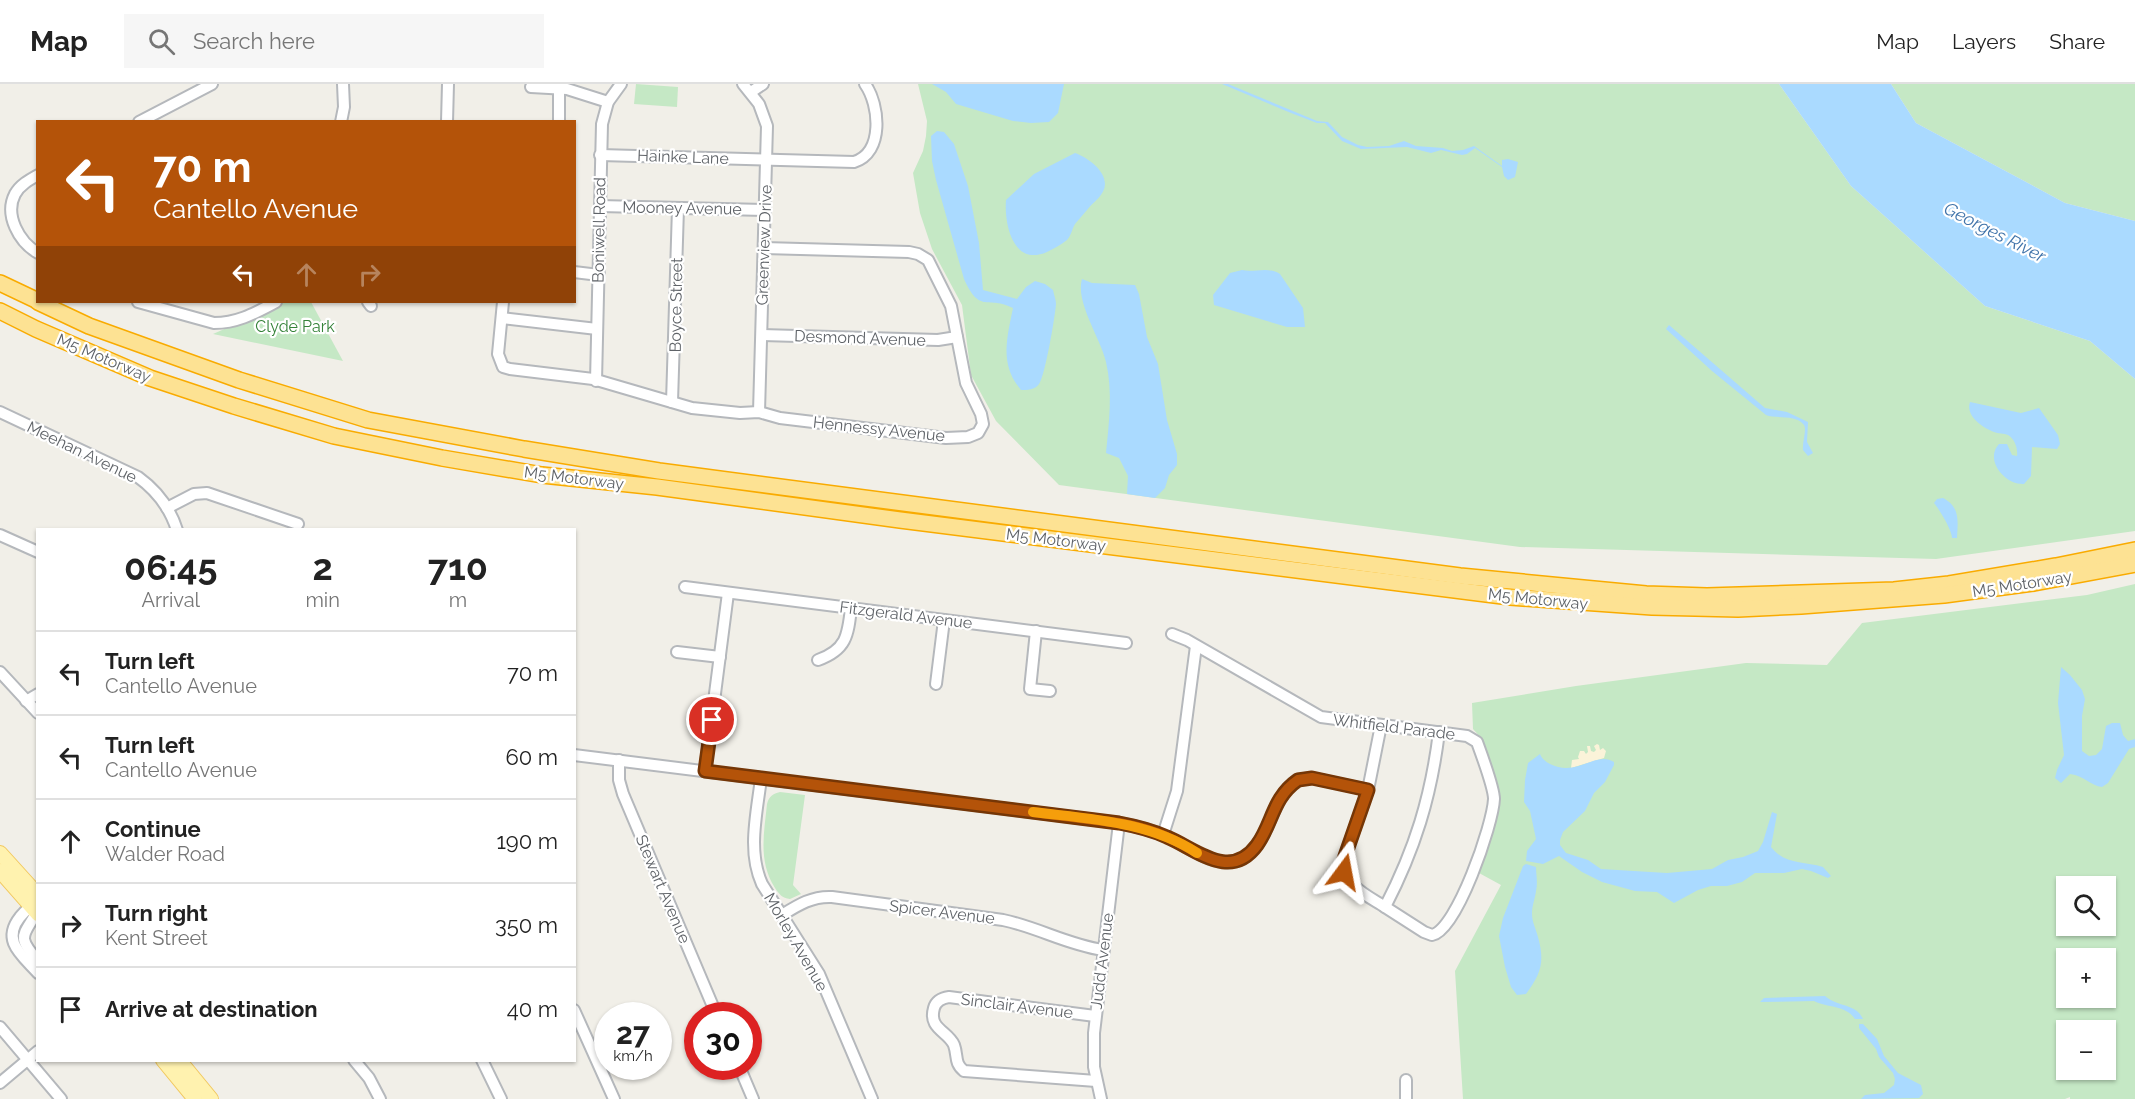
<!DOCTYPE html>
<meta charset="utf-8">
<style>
body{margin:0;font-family:Raleway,sans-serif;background:#f6f6f6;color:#222;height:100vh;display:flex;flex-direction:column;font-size:22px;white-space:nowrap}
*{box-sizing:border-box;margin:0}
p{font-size:20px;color:#767676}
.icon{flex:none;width:33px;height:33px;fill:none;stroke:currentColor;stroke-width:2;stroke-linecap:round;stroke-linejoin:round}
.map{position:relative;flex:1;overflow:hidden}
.details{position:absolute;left:36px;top:444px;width:540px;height:534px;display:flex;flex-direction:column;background:#fff;border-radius:0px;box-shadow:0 2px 4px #0004}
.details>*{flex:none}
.top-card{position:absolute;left:36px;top:36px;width:540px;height:183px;border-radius:0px;box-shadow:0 2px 4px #0004;background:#b45309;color:#fff;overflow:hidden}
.tools{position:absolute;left:2056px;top:792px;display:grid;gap:12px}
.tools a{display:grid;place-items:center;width:60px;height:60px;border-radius:0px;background:#fff;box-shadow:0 2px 4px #0004;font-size:30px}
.speed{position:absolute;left:594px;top:918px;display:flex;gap:12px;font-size:30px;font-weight:700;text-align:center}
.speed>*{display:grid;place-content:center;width:78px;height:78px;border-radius:50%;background:#fff;box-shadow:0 2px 4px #0004;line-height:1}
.speed small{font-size:15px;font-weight:400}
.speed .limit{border:9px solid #d22;background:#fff;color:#111}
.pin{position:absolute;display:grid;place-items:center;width:51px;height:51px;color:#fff;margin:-26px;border:3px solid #fff;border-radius:50%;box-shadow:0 2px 6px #0007}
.me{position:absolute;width:66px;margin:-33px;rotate:13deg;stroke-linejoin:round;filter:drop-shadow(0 0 4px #0008)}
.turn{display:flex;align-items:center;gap:21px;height:126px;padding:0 18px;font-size:27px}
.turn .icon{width:78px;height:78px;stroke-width:2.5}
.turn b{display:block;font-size:42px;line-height:51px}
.lanes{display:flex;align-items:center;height:57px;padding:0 18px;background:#0003;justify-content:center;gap:30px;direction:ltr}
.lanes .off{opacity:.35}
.eta{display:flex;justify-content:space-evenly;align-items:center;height:102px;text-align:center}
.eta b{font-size:36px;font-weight:700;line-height:42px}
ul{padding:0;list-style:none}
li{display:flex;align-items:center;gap:18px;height:84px;padding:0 18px;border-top:2px solid #e0e0e0}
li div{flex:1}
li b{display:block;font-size:22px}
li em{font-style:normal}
header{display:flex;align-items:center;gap:36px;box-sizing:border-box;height:84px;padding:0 30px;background:#fff;border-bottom:2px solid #e0e0e0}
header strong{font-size:28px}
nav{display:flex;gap:33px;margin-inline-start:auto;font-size:21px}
.search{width:420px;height:54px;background:#f6f6f6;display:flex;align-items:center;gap:15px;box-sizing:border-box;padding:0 21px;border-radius:0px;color:#767676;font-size:22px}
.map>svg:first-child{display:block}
.green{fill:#c5e8c5;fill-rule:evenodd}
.sand{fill:#fbf3d9}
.water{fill:#aadaff}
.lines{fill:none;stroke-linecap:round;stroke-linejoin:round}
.minor-casing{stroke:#b5b8bc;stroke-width:14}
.major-casing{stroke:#f2c960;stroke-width:16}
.highway-casing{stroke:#f9ab00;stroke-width:18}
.minor{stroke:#fff;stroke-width:10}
.major{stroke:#fff2af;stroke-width:14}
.highway{stroke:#fde293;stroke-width:15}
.route-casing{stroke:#753606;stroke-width:15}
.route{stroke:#b45309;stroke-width:10}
.slow{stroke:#f59e0b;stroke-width:10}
.labels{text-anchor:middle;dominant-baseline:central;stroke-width:4.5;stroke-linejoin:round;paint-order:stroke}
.street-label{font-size:16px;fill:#5f6368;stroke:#fff}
.park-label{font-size:16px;fill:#348238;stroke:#fff}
.water-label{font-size:18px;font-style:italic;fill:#4174aa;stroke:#fff}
</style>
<header>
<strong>Map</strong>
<div class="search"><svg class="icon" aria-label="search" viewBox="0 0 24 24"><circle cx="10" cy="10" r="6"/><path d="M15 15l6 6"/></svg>Search here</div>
<nav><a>Map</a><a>Layers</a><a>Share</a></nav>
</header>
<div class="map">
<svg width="2135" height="1015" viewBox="0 0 2135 1015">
<rect width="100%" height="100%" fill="#f1efe8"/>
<g class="green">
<path d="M636,0L678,3L677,23L634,20Z"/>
<path d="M918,0H1779L1851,102L1985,222L2090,257L2135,295V447L1936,475L1520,463L1059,401L996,337L971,291L962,221L932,165L920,129L913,89L923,67L926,52L927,37Z"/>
<path d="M1891,0H2135V137L2065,119L1916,39Z"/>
<path d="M285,218H311L343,277L213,250Z"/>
<path d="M2135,500V1015H2070V1013L2065,1015H1463L1455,887L1501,801L1479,789L1500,712L1482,655L1473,645L1472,619L1576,602L1746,579L1827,581L1862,539L2087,511ZM2067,802H2106V842H2067ZM2067,874H2106V914H2067ZM2067,946H2106V986H2067Z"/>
<path d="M780,708L805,711L793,801L801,810L790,815C782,814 779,810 775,804C758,777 764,750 767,720C769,712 773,710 780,708Z"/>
</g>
<path class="sand" d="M1597,660L1599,661L1600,666L1603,664L1606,667L1604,674L1571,684L1572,676L1579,675L1578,673L1580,667H1584L1586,670L1588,668L1587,662H1590L1591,667L1594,668L1596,666L1594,662Z"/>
<g class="water">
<path d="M932,0H1064L1058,29L1049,38L1031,39L1013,37L956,20L946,8Z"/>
<path d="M1222,0H1228L1317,37L1328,38L1342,53L1358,61L1367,63L1389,62L1404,57L1416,62L1443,64L1452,67L1463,66L1474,62L1502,82V76L1508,75L1518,78L1515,93L1508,96L1504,92L1502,83L1475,64L1467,70L1462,71L1441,66L1431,69L1407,63L1361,65L1342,57L1325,39H1317L1291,29Z"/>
<path d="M1779,0H1891L1916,39L2065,119L2135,137V295L2090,257L1985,222L1851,102Z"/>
<path d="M937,47L944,48L954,60L968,102L979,159L983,206L1017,215L1026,203L1035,197L1045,200L1053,206C1054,211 1056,216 1056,220C1055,233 1045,292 1039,300C1035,306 1027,306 1021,306C999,280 1007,254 1013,224C988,211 980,231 964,195L936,96L932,77L931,52Z"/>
<path d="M1075,69C1087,73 1105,86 1105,100C1105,111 1093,118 1087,126C1083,131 1079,135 1075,140C1072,145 1071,152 1067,156C1061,161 1053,165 1047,168C1013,183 1004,140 1006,116L1034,90Z"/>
<path d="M1242,186C1254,189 1268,182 1280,190L1303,224L1305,243H1287L1214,221L1213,211L1230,189Z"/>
<path d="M1082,195L1092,199L1135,201L1139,210L1147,253L1158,280L1167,336L1177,370V381L1169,391L1165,404L1155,414L1127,410L1128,392L1119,374L1106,369C1109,339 1113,308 1106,278C1101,255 1075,218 1082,195Z"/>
<path d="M1669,241L1765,324L1787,328L1808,338L1807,358L1813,369L1808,372L1803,366C1802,359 1807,346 1804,341C1797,330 1775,335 1766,331L1712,287L1666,245Z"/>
<path d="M1970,318L2021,329L2039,324L2058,351L2060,360L2057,365L2032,363L2031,392L2024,400C2005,401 1984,376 1999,360H2007L2012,371L2017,372C2018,365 2015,355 2008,351C2004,349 1998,350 1994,348C1983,344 1965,332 1970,318Z"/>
<path d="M1943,414C1960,423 1958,436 1957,454H1952C1952,446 1939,425 1934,419L1937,415Z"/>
<path d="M2061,583L2070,591L2082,606L2085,615L2082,632V667L2089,672L2096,671L2102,665L2106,642L2112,639H2120L2123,651L2128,657L2135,655V663L2129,665L2108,699L2102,703C2091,702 2085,692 2070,690L2061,699L2055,694L2057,686L2064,671L2058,619Z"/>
<path d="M1540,670C1542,675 1545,677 1550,680C1577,694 1596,666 1614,678V681L1605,698L1594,709L1585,727L1563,748L1560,756V761L1566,769L1588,776L1601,785L1667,789L1712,785L1728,776L1743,773L1758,767L1763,758L1772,728L1777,730L1771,763C1785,781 1803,777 1823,783L1831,792L1828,794L1811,787L1802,785L1784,789H1755L1742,798L1727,802H1711L1698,806L1674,819L1657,808L1635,807L1602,798L1582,788L1559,772L1543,780L1526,777L1527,767L1536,755L1530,727L1524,718L1525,696L1528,679Z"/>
<path d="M1526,780L1536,783C1536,790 1538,799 1536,807C1535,815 1532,821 1532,830C1532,838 1536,845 1538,853C1545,878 1541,890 1526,910L1517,911L1511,903L1505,883L1499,852L1503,834L1523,782Z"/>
<path d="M1825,912C1839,924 1856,919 1863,935H1855C1846,921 1828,924 1814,917L1760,918L1764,914Z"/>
<path d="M1859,940H1863L1877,955L1884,972L1898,989L1921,1001L1923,1010L1919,1014L1861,1015L1865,1011L1884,1009L1894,1001L1895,995L1893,989L1879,973L1876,965L1859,944Z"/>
</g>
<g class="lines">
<defs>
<g id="minor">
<path d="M743,0L759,20L767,42L759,328"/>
<path d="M531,3L567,5L608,18"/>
<path d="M751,8L763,0"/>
<path d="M139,38L212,0"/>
<path d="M341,38L344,23L343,0"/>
<path d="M447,38L448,0"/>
<path d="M559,38V4"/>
<path d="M600,71L854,78C884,69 880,21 865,0"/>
<path d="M38,91C29,96 20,101 15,110C4,131 19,158 38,169"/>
<path d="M600,122L765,126"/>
<path d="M574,188L599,191"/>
<path d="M138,218L214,239C238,239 255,229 276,218"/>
<path d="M368,218L371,222"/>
<path d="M503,218L498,270L503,283L510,285L593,295L692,324L740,329L759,328L780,334L946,354L968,353L978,349L983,340L981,330L966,299L951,222L928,176L918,170L909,168L764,164"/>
<path d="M502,234L597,245"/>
<path d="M762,251L938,256L957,253"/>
<path d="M596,297L602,40L608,18L621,0"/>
<path d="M672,318L678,124"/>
<path d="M0,328L138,393C156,406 170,424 177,446"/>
<path d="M167,424L194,410L207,409L298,440"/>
<path d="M0,451L38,468"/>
<path d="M685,503L1126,559"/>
<path d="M1036,547L1030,605L1050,607"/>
<path d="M1172,550L1187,556L1321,633L1467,652L1477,658C1481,669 1494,704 1494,715C1493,740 1457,846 1432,851L1424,848L1385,823"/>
<path d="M677,568L720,573"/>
<path d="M818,576C846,566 848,552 851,524"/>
<path d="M0,588L38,629"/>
<path d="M936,600L944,536"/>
<path d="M26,617L38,610"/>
<path d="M1381,641L1368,706L1344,775C1340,800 1368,812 1385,823C1415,765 1431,713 1439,648"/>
<path d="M574,671L1119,739C1135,742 1152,746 1167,753C1196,766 1230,798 1257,761C1273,739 1274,713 1297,696L1312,694L1368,706"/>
<path d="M619,676V696L623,710L717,932"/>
<path d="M705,687L728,509"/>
<path d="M761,694C757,729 747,767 762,800L819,890L872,1015"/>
<path d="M1163,751L1177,707L1196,562"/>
<path d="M38,818C30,822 25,827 20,833C1,857 22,871 38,889"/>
<path d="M38,826C24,852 15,851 38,877"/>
<path d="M782,831C798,821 812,812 832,813L1003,836C1037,843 1068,861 1103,866"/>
<path d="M574,926L614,1015"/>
<path d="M1095,932L949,913C942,914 936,917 934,924C928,945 948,947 954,961C958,972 954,979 964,987L1096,997"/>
<path d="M0,943L61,1015"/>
<path d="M354,976L369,994L380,1015"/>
<path d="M482,976L501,1015"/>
<path d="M739,982L753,1015"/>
<path d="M1406,996V1015"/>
<path d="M0,999L38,967"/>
<path d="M1101,1015L1094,983V949L1119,739"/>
</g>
<g id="major">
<path d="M0,769L38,811"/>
<path d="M0,787L38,830"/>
<path d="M163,976L195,1015"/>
<path d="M179,976L211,1015"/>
</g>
<g id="highway">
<path d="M0,199L38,217"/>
<path d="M38,218L89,242L239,296L368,336L524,365L659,387L1460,492L1646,510L1707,512L1801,509L1894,506L1949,500L2056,482L2135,466"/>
<path d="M0,227L36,245L150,294L234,322L334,352L442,374L542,391L657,403L900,436L1510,513L1652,523L1738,525L1801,522L1944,511L2034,499L2135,480"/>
</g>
</defs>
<use href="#minor" class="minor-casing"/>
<use href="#major" class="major-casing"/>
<use href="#highway" class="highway-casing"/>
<use href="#minor" class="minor"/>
<use href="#major" class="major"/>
<use href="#highway" class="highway"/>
</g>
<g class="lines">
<defs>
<path id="route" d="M712,636L705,687L1119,739C1135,742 1152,746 1167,753C1196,765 1230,798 1257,761C1273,739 1272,714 1298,696L1312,694L1368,706L1344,775V788"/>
</defs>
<use href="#route" class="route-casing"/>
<use href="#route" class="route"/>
<path class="slow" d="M1033,728C1089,735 1148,737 1197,769"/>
</g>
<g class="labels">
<g class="street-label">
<text transform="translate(683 73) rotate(2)">Hainke Lane</text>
<text transform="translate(682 124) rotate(1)">Mooney Avenue</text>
<text transform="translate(599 146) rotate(-89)">Boniwell Road</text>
<text transform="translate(764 161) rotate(-88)">Greenview Drive</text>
<text transform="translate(676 221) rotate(-89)">Boyce Street</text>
<text transform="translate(860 254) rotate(2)">Desmond Avenue</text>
<text transform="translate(104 274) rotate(23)">M5 Motorway</text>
<text transform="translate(879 345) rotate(6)">Hennessy Avenue</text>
<text transform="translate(82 368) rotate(26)">Meehan Avenue</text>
<text transform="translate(574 394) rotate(7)">M5 Motorway</text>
<text transform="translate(1056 456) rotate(7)">M5 Motorway</text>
<text transform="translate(2022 500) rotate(-9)">M5 Motorway</text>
<text transform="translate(1538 515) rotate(6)">M5 Motorway</text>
<text transform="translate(906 531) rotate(7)">Fitzgerald Avenue</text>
<text transform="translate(1394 643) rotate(7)">Whitfield Parade</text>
<text transform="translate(663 805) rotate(67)">Stewart Avenue</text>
<text transform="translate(942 828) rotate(7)">Spicer Avenue</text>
<text transform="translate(796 858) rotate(60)">Morley Avenue</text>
<text transform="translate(1102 877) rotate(-83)">Judd Avenue</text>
<text transform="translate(1017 922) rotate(7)">Sinclair Avenue</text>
</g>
<g class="park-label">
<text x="295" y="242">Clyde Park</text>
</g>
<g class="water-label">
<text transform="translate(1995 148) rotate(27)">Georges River</text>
</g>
</g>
</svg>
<div class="tools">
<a><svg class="icon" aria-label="search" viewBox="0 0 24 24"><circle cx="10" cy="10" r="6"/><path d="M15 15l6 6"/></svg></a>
<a>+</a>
<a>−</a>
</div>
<div class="speed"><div>27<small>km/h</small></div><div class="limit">30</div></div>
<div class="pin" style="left:712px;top:636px;background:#d93025"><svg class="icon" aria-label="arrive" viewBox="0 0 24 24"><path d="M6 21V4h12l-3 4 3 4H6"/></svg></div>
<svg class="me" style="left:1344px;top:788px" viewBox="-20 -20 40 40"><path d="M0-17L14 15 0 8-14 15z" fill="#b45309" stroke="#fff" stroke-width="4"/></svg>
<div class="top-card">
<div class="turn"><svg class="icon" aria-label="left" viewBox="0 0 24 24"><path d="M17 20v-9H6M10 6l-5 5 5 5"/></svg><div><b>70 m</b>Cantello Avenue</div></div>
<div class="lanes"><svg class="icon" aria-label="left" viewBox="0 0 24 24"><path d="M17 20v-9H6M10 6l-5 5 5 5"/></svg><svg class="icon off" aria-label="ahead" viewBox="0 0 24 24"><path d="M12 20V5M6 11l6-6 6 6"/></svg><svg class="icon off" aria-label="right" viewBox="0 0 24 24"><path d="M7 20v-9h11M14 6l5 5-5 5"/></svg></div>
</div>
<section class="details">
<div class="eta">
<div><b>06:45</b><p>Arrival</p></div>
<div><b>2</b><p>min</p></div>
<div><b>710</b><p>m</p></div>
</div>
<ul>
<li><svg class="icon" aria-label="left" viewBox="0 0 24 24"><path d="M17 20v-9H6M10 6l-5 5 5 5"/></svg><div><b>Turn left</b><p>Cantello Avenue</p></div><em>70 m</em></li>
<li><svg class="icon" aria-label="left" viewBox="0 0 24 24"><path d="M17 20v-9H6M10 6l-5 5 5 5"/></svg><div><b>Turn left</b><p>Cantello Avenue</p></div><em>60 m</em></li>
<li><svg class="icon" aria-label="ahead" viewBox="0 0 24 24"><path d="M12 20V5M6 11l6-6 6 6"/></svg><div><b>Continue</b><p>Walder Road</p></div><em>190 m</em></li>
<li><svg class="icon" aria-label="right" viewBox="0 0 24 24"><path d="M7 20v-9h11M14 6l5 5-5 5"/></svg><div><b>Turn right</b><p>Kent Street</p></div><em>350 m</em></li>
<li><svg class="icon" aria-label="arrive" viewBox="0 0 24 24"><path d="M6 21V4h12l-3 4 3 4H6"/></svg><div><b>Arrive at destination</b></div><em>40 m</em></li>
</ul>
</section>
</div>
